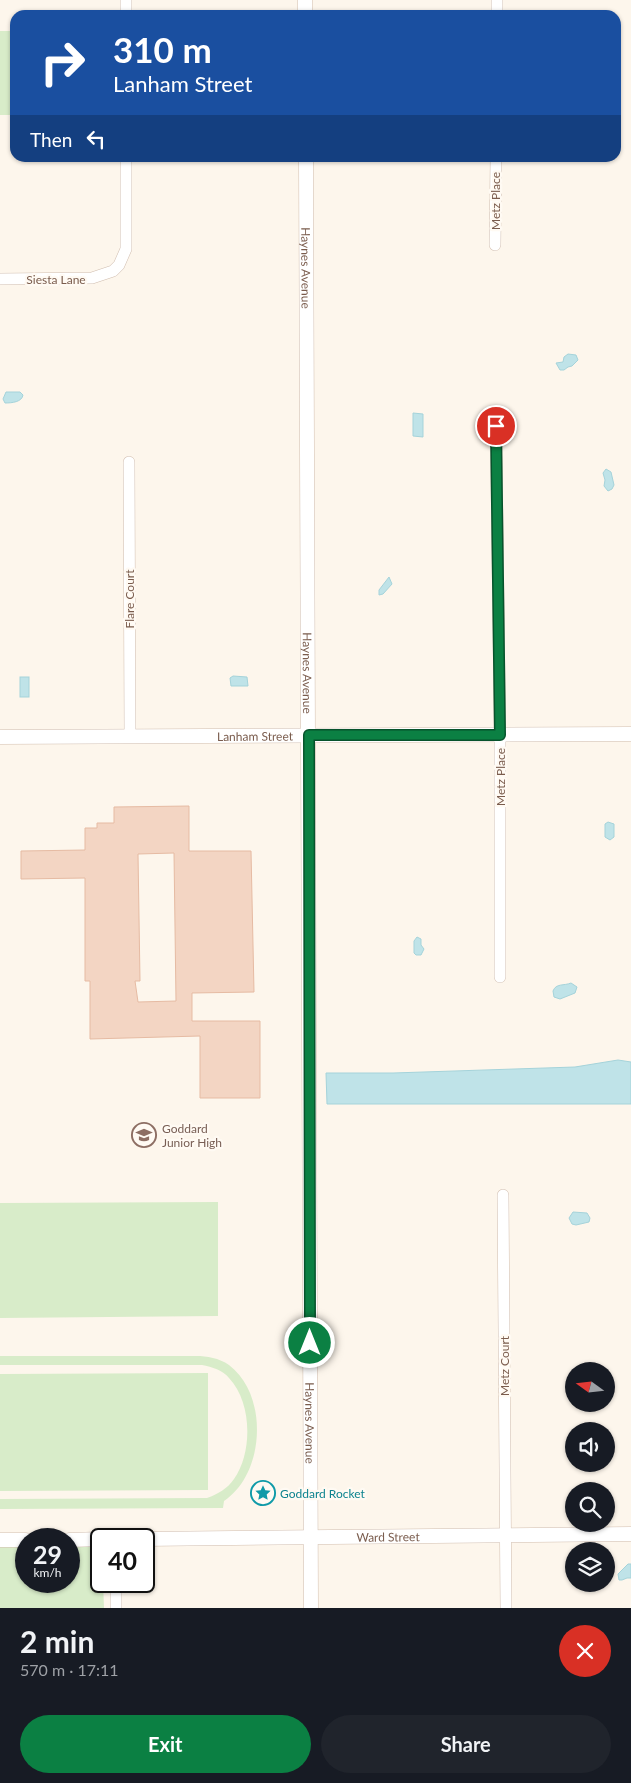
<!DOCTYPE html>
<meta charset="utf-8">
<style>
body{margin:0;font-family:Lato,sans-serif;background:#20242c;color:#f1f3f6;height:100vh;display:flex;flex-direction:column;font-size:19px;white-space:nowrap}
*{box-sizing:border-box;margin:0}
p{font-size:16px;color:#9ea1a6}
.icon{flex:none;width:28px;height:28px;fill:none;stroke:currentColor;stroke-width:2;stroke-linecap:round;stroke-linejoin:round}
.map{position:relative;height:1608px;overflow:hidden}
.side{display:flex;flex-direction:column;background:#171b24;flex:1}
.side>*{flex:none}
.hud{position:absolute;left:10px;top:10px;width:611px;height:152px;border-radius:15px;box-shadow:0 1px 4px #0004;background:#1a4fa0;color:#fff;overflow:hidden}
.needle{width:32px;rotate:285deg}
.tools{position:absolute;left:565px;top:1362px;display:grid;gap:10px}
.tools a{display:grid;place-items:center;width:50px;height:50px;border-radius:50%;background:#171b24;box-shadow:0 1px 4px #0004;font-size:25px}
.speed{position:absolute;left:15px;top:1528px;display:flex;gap:10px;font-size:25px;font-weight:700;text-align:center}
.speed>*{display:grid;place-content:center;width:65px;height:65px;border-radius:50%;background:#171b24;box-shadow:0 1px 4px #0004;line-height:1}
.speed small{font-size:12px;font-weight:400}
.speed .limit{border:2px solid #111;border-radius:8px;background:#fff;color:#111}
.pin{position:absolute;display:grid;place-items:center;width:42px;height:42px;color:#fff;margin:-21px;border:2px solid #fff;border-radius:50%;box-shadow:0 1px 5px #0007}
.me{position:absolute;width:55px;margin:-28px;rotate:0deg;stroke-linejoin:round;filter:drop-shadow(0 0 4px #0008)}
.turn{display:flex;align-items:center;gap:18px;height:105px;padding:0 20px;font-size:22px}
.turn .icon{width:65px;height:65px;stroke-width:2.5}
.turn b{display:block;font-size:35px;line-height:42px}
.then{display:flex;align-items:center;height:48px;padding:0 20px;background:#0003;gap:10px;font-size:19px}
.round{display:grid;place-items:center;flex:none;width:52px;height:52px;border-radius:26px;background:#20242c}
.summary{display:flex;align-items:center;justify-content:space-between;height:85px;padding:0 20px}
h1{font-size:30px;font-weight:700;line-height:38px}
.cta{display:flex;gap:10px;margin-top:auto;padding:10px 20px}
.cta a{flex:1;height:58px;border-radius:30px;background:#0b8043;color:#fff;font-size:20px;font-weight:700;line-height:58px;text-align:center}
.cta a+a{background:#20242c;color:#f1f3f6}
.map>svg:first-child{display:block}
.green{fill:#d8ecc9}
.water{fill:#bfe3e8;stroke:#a5d3da}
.building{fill:#f3d5c3;stroke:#e6bba3;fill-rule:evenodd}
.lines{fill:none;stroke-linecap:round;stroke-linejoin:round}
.minor-casing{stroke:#d1beb0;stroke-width:12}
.tertiary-casing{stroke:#d1beb0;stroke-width:15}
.minor{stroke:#fff;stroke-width:11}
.tertiary{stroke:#fff;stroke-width:14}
.route-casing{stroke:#07532c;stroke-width:12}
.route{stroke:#0b8043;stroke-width:9}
.labels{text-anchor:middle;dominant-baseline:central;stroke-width:4.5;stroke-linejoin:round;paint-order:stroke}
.street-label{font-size:12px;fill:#7a5c4d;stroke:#fffaf3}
.education-label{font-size:12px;fill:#785e54;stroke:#fffaf3;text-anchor:start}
.culture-label{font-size:12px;fill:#0d838f;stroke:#fffaf3;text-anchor:start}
</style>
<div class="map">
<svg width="631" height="1608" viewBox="0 0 631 1608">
<rect width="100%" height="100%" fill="#fdf6ec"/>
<g class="green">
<rect x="0" y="31" width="15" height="84"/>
<path d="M218,1202V1316L0,1318V1203Z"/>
<path d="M0,1356H196C207,1356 219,1358 229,1365C269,1395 265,1474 224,1501L223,1508L0,1509V1499L207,1498C218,1494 227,1489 234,1479C253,1452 252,1402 229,1378C223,1370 212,1367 202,1365H0Z"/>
<path d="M208,1373V1490L0,1491V1374Z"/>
<path d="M101,1539V1581H103L104,1608H0V1540H26V1581H69V1540Z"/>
</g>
<g class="water">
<path d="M568,354L576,355L578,360L572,366L568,367L564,370H560L556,363L563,362L564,357Z"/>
<path d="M6,392H20L23,395C22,402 12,403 5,403L3,399Z"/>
<path d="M413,413L423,414V437L413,436Z"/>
<path d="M606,469L611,472L614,485L612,489L608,491L604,486L605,480L603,473Z"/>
<path d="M389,577L392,584L383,594L379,595V590Z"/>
<path d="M233,676L247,677L248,686H231L230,678Z"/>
<rect x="20" y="677" width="9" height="20"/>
<path d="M608,822L614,824V837L610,840L605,837V824Z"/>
<path d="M417,937L421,939V945L424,949L421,955H416L414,953V941Z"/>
<path d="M571,983L577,987L575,993L560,999L554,997L553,991C556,983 564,986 571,983Z"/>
<path d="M618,1060L631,1062V1104H327L326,1073H393L575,1067Z"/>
<path d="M573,1212L587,1213L590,1218L589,1222L576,1225L572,1224L569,1218Z"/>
<path d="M628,1564H631V1578H627L622,1580H619L618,1574Z"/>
</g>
<path class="building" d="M189,806V851H251L254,992L192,993V1021H260V1098H200V1036L90,1039V981H85V878L21,879V851L85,850V828H97V823H114V807ZM174,853L176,1001L138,1002L135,981H140L138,854Z"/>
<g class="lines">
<defs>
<g id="minor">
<path d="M126,0V15"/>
<path d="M497,15V0"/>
<path d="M495,245L496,158"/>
<path d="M0,279L92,278L113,271L119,265L126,249V158"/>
<path d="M496,426L500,735V977"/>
<path d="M129,462L130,736"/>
<path d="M503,1195L506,1608"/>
<path d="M116,1608V1581"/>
</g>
<g id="tertiary">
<path d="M305,0V15"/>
<path id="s1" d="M306,158L311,1608"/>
<path id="s2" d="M0,737L631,734"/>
<path id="s3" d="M144,1539L631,1534"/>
<path d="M0,1540H26"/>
<path d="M69,1540L101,1539"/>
</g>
</defs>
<use href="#minor" class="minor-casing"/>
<use href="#tertiary" class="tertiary-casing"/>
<use href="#minor" class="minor"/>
<use href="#tertiary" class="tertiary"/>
</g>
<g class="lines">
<defs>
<path id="route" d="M310,1343L309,735H500L496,426"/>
</defs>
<use href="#route" class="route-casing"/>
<use href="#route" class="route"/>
</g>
<defs>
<symbol id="school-ring" viewBox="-11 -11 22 22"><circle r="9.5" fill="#fffaf3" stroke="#8d6e63" stroke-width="1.5"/><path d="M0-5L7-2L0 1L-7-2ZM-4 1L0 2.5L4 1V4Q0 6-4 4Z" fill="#8d6e63"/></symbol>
<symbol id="sight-ring" viewBox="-11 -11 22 22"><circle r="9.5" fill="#fffaf3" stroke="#0f9aa8" stroke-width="1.5"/><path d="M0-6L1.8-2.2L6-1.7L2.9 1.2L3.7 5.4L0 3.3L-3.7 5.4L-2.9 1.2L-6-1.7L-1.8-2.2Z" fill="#0f9aa8"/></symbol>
</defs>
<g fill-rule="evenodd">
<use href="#school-ring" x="130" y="1121" width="28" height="28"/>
<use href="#sight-ring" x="249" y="1479" width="28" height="28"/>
</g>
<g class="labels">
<g class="street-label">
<text transform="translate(495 201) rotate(-90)">Metz Place</text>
<text stroke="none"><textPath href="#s1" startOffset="110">Haynes Avenue</textPath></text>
<text x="56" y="279">Siesta Lane</text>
<text transform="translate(129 599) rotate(-90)">Flare Court</text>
<text stroke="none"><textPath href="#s1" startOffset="515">Haynes Avenue</textPath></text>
<text stroke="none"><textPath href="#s2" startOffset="255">Lanham Street</textPath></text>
<text transform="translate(500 777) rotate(-90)">Metz Place</text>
<text transform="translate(504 1366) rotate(-90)">Metz Court</text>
<text stroke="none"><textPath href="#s1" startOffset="1265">Haynes Avenue</textPath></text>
<text stroke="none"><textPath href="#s3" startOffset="244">Ward Street</textPath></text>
</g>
<g class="education-label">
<text x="162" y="1128">Goddard<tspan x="162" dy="14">Junior High</tspan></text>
</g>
<g class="culture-label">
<text x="280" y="1493">Goddard Rocket</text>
</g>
</g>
</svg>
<div class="tools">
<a><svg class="needle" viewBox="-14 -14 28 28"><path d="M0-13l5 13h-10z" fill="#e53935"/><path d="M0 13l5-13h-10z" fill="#9ea1a6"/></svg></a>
<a><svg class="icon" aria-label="sound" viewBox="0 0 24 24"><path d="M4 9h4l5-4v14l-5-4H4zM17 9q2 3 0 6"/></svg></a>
<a><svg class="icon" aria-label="search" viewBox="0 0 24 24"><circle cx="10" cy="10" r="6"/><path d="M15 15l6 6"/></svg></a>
<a><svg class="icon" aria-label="layers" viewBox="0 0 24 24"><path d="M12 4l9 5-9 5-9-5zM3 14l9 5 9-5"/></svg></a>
</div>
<div class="speed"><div>29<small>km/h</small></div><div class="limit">40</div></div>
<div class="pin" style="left:496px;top:426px;background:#d93025"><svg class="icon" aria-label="arrive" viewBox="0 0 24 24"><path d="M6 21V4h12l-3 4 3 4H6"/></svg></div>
<svg class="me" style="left:310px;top:1343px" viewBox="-20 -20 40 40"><circle r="17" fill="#0b8043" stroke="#fff" stroke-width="3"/><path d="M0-11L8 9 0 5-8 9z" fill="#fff"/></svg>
<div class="hud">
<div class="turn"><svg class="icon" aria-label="right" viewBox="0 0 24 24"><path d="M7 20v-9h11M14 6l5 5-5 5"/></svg><div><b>310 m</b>Lanham Street</div></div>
<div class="then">Then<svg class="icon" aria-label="left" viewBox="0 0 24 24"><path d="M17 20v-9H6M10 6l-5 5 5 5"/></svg></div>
</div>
</div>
<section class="side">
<div class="summary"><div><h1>2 min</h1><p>570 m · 17:11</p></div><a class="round" style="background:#d93025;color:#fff"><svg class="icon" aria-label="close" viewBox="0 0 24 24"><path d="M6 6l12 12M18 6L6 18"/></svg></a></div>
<div class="cta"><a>Exit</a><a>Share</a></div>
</section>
